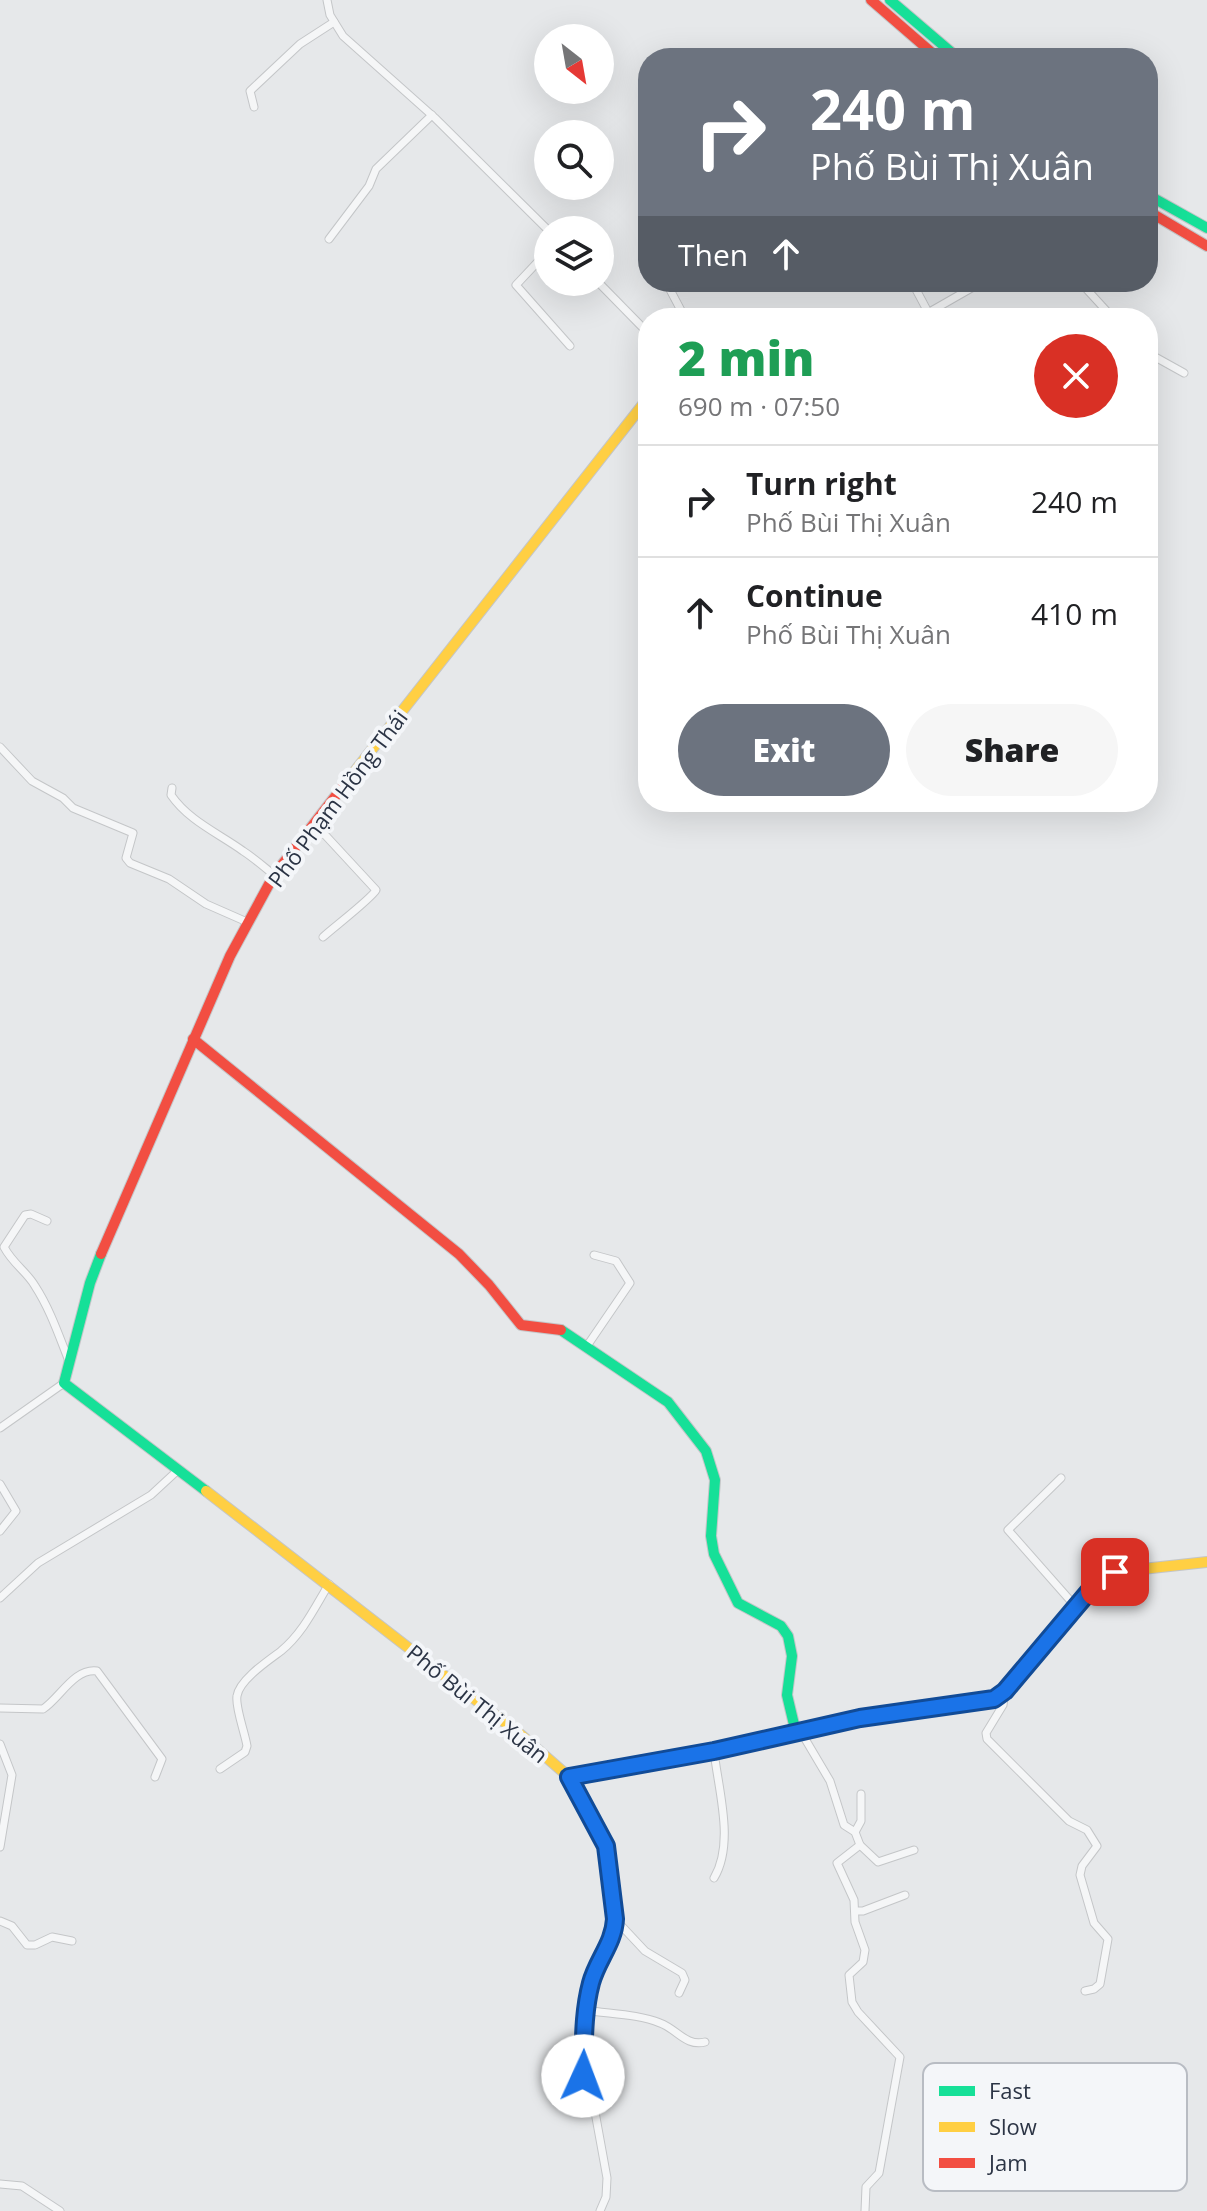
<!DOCTYPE html>
<meta charset="utf-8">
<style>
body{margin:0;font-family:"Open Sans",sans-serif;background:#f6f6f6;color:#202124;height:100vh;display:flex;flex-direction:column;font-size:30px;white-space:nowrap}
*{box-sizing:border-box;margin:0}
p{font-size:26px;color:#757577}
.icon{flex:none;width:44px;height:44px;fill:none;stroke:currentColor;stroke-width:2;stroke-linecap:round;stroke-linejoin:round}
.map{position:relative;flex:1;overflow:hidden}
.side{position:absolute;left:638px;top:308px;width:520px;height:504px;display:flex;flex-direction:column;background:#fff;border-radius:32px;box-shadow:0 8px 32px #0002}
.side>*{flex:none}
.hud{position:absolute;left:638px;top:48px;width:520px;height:244px;border-radius:32px;box-shadow:0 8px 32px #0002;background:#6c737f;color:#fff;overflow:hidden}
.needle{width:52px;rotate:149deg}
.tools{position:absolute;left:534px;top:24px;display:grid;gap:16px}
.tools a{display:grid;place-items:center;width:80px;height:80px;border-radius:50%;background:#fff;box-shadow:0 8px 32px #0002;font-size:40px}
.pin{position:absolute;display:grid;place-items:center;width:68px;height:68px;color:#fff;margin:-34px;border-radius:16px;box-shadow:0 4px 12px #0006}
.me{position:absolute;width:88px;margin:-44px;rotate:2deg;stroke-linejoin:round;filter:drop-shadow(0 0 6px #0008)}
.turn{display:flex;align-items:center;gap:28px;height:168px;padding:0 40px;font-size:36px}
.turn .icon{width:104px;height:104px;stroke-width:2.5}
.turn b{display:block;font-size:56px;line-height:68px}
.then{display:flex;align-items:center;height:76px;padding:0 40px;background:#0003;gap:16px;font-size:30px}
.round{display:grid;place-items:center;flex:none;width:84px;height:84px;border-radius:42px;background:#f6f6f6}
.headline{display:flex;align-items:center;justify-content:space-between;height:136px;padding:0 40px}
h1{font-size:48px;font-weight:800;line-height:60px;color:#1e9e55}
.action{display:flex;gap:16px;margin-top:auto;padding:16px 40px}
.action a{flex:1;height:92px;border-radius:48px;background:#6c737f;color:#fff;font-size:32px;font-weight:800;line-height:92px;text-align:center}
.action a+a{background:#f6f6f6;color:#202124}
ul{padding:0;list-style:none}
li{display:flex;align-items:center;gap:24px;height:112px;padding:0 40px;border-top:2px solid #e0e0e0}
li div{flex:1}
li b{display:block;font-size:30px}
li em{font-style:normal}
.map>svg:first-child{display:block}
.lines{fill:none;stroke-linecap:round;stroke-linejoin:round}
.street-casing{stroke:#c4c6c8;stroke-width:9}
.fast-casing{stroke:#c4c6c8;stroke-width:12}
.slow-casing{stroke:#c4c6c8;stroke-width:12}
.jam-casing{stroke:#c4c6c8;stroke-width:12}
.street{stroke:#f5f6f7;stroke-width:7}
.fast{stroke:#16e098;stroke-width:10}
.slow{stroke:#ffcf43;stroke-width:10}
.jam{stroke:#f24e42;stroke-width:10}
.route-casing{stroke:#114b97;stroke-width:20}
.route{stroke:#1a73e8;stroke-width:14}
.labels{text-anchor:middle;dominant-baseline:central;stroke-width:8;stroke-linejoin:round;paint-order:stroke}
.street-label{font-size:22px;fill:#2b3445;stroke:#f4f6f9}
.key{fill:#f4f6f9;stroke:#b8bcc3;stroke-width:2}
.key-label{font-size:22px;fill:#2b3445}
</style>
<div class="map">
<svg width="1207" height="2211" viewBox="0 0 1207 2211">
<rect width="100%" height="100%" fill="#e6e8ea"/>
<g class="lines">
<defs>
<g id="street">
<path d="M327,0L330,15L343,36L435,118L548,230"/>
<path d="M254,107L250,91L300,44L334,22"/>
<path d="M329,239L369,186L376,169L432,115"/>
<path d="M548,251L516,285L570,346"/>
<path d="M598,282L648,333"/>
<path d="M666,282L685,318"/>
<path d="M912,282L928,312"/>
<path d="M1080,282L1113,318"/>
<path d="M919,318L982,282"/>
<path d="M1148,353L1184,373"/>
<path d="M0,747L32,781L63,798L73,808L133,833L126,858L130,863L169,879L206,904L247,922"/>
<path d="M172,788L171,795C189,821 218,833 243,851C254,858 264,867 274,875"/>
<path d="M314,823L376,890C372,898 334,927 323,937"/>
<path d="M47,1221L31,1214L25,1215L4,1247C13,1264 27,1272 35,1286C50,1309 59,1336 69,1361"/>
<path d="M587,1346L630,1283L616,1261L594,1255"/>
<path d="M0,1428L64,1383"/>
<path d="M1061,1478L1008,1530L1076,1607"/>
<path d="M0,1484L16,1511L0,1531"/>
<path d="M0,1598L38,1563L151,1495L178,1470"/>
<path d="M1005,1691L1003,1705L986,1733L987,1739L1069,1821L1087,1830L1097,1846L1082,1866L1080,1875L1094,1923L1108,1939L1100,1984L1094,1989L1085,1991"/>
<path d="M0,1708L43,1709C60,1698 74,1668 97,1671L162,1759L155,1777"/>
<path d="M801,1732L830,1781L844,1825L855,1832L860,1845L878,1862L914,1850"/>
<path d="M0,1744L12,1775L0,1847"/>
<path d="M714,1751C718,1789 735,1843 714,1878"/>
<path d="M220,1769L245,1752L247,1746C245,1733 235,1707 237,1696C239,1680 269,1660 281,1651C303,1633 315,1607 329,1584"/>
<path d="M569,1777L606,1846L615,1919L611,1939L592,1981L585,2010L583,2076L595,2112L607,2178L606,2197L600,2211"/>
<path d="M855,1832L861,1821V1794"/>
<path d="M860,1845L837,1863L854,1900L855,1922L865,1950L863,1962L849,1975L852,2002L858,2012L900,2057L879,2173L866,2187L865,2211"/>
<path d="M855,1911H863L905,1895"/>
<path d="M615,1919L645,1951L682,1973L685,1980L679,1993"/>
<path d="M0,1921L12,1926L27,1945H35L52,1937L72,1941"/>
<path d="M585,2010C609,2014 638,2014 660,2023C677,2029 686,2047 705,2042"/>
<path d="M0,2184L22,2186L60,2211"/>
</g>
<g id="fast">
<path d="M890,0L958,58"/>
<path d="M1148,195L1207,228"/>
<path d="M101,1254L90,1283L64,1383L206,1491"/>
<path d="M561,1330L668,1402L706,1451L715,1480L711,1536L714,1554L738,1603L781,1626L788,1636L792,1656L787,1695L796,1733"/>
<path d="M612,1769L714,1751L860,1718L994,1699L1005,1691L1051,1637"/>
</g>
<g id="slow">
<path d="M348,780L648,398"/>
<path d="M206,1491L521,1735L569,1777L612,1769"/>
<path d="M1051,1637L1096,1583L1115,1572L1207,1562"/>
</g>
<g id="jam">
<path d="M871,0L938,58"/>
<path d="M1148,211L1207,246"/>
<path d="M193,1039L459,1254L489,1285L521,1325L561,1330"/>
<path d="M101,1254L230,956L274,875L348,780"/>
</g>
</defs>
<use href="#street" class="street-casing"/>
<use href="#fast" class="fast-casing"/>
<use href="#slow" class="slow-casing"/>
<use href="#jam" class="jam-casing"/>
<use href="#street" class="street"/>
<use href="#fast" class="fast"/>
<use href="#slow" class="slow"/>
<use href="#jam" class="jam"/>
</g>
<g class="lines">
<defs>
<path id="route" d="M583,2076C584,2044 583,2013 591,1983C597,1960 614,1943 615,1919L606,1846L569,1777L714,1751L860,1718L994,1699L1005,1691L1096,1583L1115,1572"/>
</defs>
<use href="#route" class="route-casing"/>
<use href="#route" class="route"/>
</g>
<g class="labels">
<g class="street-label">
<text transform="translate(337 798) rotate(-53)">Phố Phạm Hồng Thái</text>
<text transform="translate(478 1703) rotate(39)">Phố Bùi Thị Xuân</text>
</g>
</g>
<rect x="923" y="2063" width="264" height="128" rx="12" class="key"/>
<rect x="939" y="2086" width="36" height="10" fill="#16e098"/>
<rect x="939" y="2122" width="36" height="10" fill="#ffcf43"/>
<rect x="939" y="2158" width="36" height="10" fill="#f24e42"/>
<g class="key-label">
<text x="989" y="2099">Fast</text>
<text x="989" y="2135">Slow</text>
<text x="989" y="2171">Jam</text>
</g>
</svg>
<div class="tools">
<a><svg class="needle" viewBox="-14 -14 28 28"><path d="M0-13l5 13h-10z" fill="#e53935"/><path d="M0 13l5-13h-10z" fill="#757577"/></svg></a>
<a><svg class="icon" aria-label="search" viewBox="0 0 24 24"><circle cx="10" cy="10" r="6"/><path d="M15 15l6 6"/></svg></a>
<a><svg class="icon" aria-label="layers" viewBox="0 0 24 24"><path d="M12 4l9 5-9 5-9-5zM3 14l9 5 9-5"/></svg></a>
</div>
<div class="pin" style="left:1115px;top:1572px;background:#d93025"><svg class="icon" aria-label="arrive" viewBox="0 0 24 24"><path d="M6 21V4h12l-3 4 3 4H6"/></svg></div>
<svg class="me" style="left:583px;top:2076px" viewBox="-20 -20 40 40"><circle r="19" fill="#fff"/><path d="M0-13L10 11 0 6-10 11z" fill="#1a73e8"/></svg>
<div class="hud">
<div class="turn"><svg class="icon" aria-label="right" viewBox="0 0 24 24"><path d="M7 20v-9h11M14 6l5 5-5 5"/></svg><div><b>240 m</b>Phố Bùi Thị Xuân</div></div>
<div class="then">Then<svg class="icon" aria-label="ahead" viewBox="0 0 24 24"><path d="M12 20V5M6 11l6-6 6 6"/></svg></div>
</div>
<section class="side">
<div class="headline"><div><h1>2 min</h1><p>690 m · 07:50</p></div><a class="round" style="background:#d93025;color:#fff"><svg class="icon" aria-label="close" viewBox="0 0 24 24"><path d="M6 6l12 12M18 6L6 18"/></svg></a></div>
<ul>
<li><svg class="icon" aria-label="right" viewBox="0 0 24 24"><path d="M7 20v-9h11M14 6l5 5-5 5"/></svg><div><b>Turn right</b><p>Phố Bùi Thị Xuân</p></div><em>240 m</em></li>
<li><svg class="icon" aria-label="ahead" viewBox="0 0 24 24"><path d="M12 20V5M6 11l6-6 6 6"/></svg><div><b>Continue</b><p>Phố Bùi Thị Xuân</p></div><em>410 m</em></li>
</ul>
<div class="action"><a>Exit</a><a>Share</a></div>
</section>
</div>
